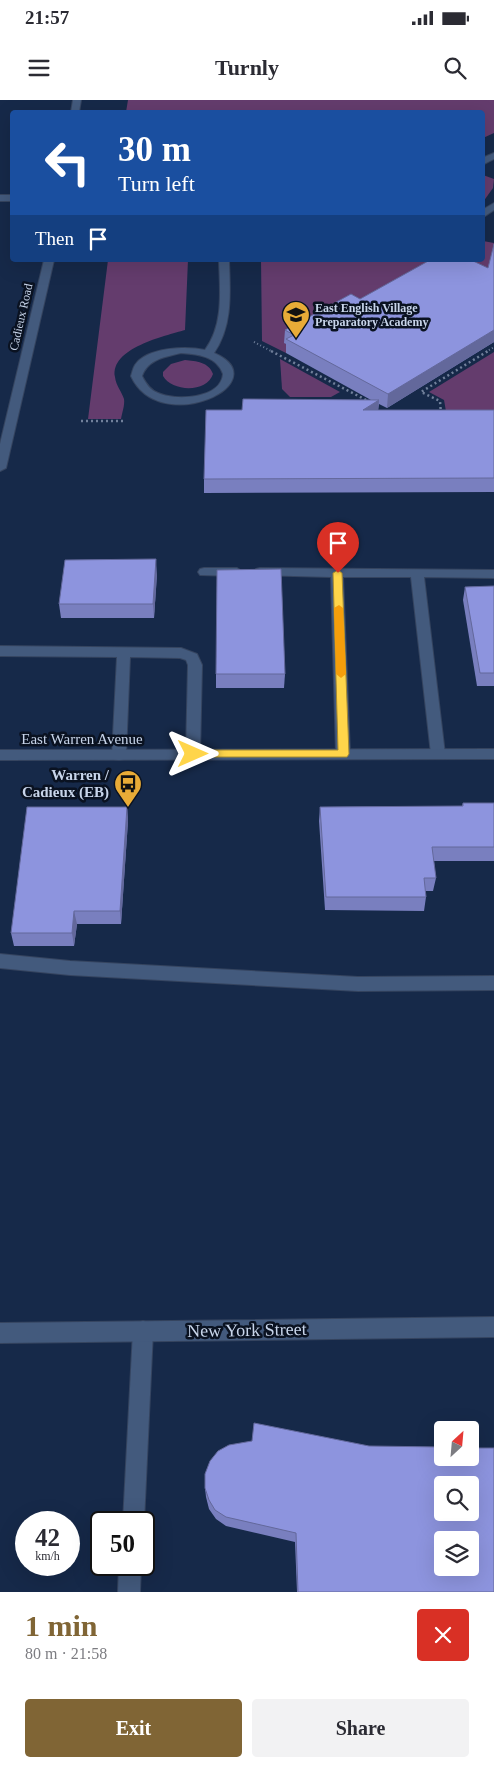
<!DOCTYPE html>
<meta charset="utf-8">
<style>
body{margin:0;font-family:Georgia,serif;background:#f2f2f3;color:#2b2b33;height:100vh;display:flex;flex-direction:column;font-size:19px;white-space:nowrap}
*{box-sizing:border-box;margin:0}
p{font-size:16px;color:#7c7c81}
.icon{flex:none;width:28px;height:28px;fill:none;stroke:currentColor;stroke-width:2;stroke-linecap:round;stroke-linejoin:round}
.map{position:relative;height:1492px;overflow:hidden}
.sheet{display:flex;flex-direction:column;background:#fff;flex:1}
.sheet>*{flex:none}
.banner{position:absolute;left:10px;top:10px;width:475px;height:152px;border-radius:5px;box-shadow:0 5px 20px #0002;background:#1a4fa0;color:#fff;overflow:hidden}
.needle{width:32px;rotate:26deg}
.fabs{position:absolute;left:434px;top:1321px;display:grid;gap:10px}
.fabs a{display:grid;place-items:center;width:45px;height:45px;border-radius:5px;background:#fff;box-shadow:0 5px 20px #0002;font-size:25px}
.speed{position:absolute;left:15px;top:1411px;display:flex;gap:10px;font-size:25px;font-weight:700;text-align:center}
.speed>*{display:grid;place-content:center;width:65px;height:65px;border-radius:50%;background:#fff;box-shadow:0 5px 20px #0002;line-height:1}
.speed small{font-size:12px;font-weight:400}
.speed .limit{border:2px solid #111;border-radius:8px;background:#fff;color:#111}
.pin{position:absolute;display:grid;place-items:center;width:42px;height:42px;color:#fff;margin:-51px -21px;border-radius:50% 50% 50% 0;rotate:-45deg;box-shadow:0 0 5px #0007}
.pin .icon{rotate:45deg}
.me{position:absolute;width:55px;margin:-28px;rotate:90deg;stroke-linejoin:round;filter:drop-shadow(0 0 4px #0008)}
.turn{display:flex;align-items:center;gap:18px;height:105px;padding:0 25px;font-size:22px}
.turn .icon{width:65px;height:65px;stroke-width:2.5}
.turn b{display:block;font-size:35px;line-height:42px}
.then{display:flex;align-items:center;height:48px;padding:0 25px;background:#0003;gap:10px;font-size:19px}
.round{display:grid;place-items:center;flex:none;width:52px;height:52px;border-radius:5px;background:#f2f2f3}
.head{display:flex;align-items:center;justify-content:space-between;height:85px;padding:0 25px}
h1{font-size:30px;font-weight:700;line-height:38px;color:#806535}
.cta{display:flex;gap:10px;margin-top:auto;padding:10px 25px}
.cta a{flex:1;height:58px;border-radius:5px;background:#806535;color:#fff;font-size:20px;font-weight:700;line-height:58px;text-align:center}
.cta a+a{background:#f2f2f3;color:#2b2b33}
.status{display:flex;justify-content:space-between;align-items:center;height:35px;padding:0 25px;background:#fff;direction:ltr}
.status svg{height:14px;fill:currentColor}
header{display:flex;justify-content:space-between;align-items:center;height:65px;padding:0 25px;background:#fff;font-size:22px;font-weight:700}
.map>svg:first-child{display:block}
.green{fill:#643c6d}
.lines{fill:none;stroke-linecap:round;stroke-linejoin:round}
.lane-casing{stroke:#35445f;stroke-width:2}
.street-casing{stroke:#35445f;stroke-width:2}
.secondary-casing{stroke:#35445f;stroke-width:2}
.path-far1{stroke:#71809b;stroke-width:2;stroke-dasharray:1 2.5;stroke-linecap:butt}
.path{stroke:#71809b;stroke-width:2.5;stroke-dasharray:2 3;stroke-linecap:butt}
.lane{fill:#435a7d;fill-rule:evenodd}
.street{fill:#435a7d;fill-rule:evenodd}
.secondary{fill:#435a7d;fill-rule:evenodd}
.wall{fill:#797fbf}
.shaded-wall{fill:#63689b}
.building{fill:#8d94de;stroke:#63689b;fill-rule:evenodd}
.route{fill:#ffd54a;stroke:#a68a30}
.slow{fill:#f59e0b}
.labels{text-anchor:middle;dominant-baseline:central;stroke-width:5;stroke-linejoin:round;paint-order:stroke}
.far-poi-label{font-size:12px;font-weight:bold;fill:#c8d5ea;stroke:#0a1221;text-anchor:start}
.far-street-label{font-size:12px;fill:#c8d5ea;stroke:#0a1221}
.street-label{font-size:15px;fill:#c8d5ea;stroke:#0a1221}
.poi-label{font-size:15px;font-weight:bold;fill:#c8d5ea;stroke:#0a1221;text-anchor:end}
.near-street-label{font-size:18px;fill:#c8d5ea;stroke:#0a1221}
</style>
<div class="status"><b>21:57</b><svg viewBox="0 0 49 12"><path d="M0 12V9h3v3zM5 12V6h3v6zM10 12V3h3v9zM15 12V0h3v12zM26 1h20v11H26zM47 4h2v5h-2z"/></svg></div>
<header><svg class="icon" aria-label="menu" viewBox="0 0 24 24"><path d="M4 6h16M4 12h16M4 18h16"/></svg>Turnly<svg class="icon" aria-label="search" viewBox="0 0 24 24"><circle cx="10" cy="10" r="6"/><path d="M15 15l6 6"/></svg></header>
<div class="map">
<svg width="494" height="1492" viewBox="0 0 494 1492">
<rect width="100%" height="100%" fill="#162949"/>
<g class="green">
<path d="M128,0H494V33L483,38L482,12H126Z"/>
<path d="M483,75L494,79L493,88L483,102Z"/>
<path d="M483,141L494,143V185L285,243L293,249L286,253L262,241L261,160H482Z"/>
<path d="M108,160H188L185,230C165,236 110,248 115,277C116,286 122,292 124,299C125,305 122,313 121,319H88Z"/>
<path d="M494,252V317H447L444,300L429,292Z"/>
<path d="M280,259L340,292L331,297H290L282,289Z"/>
<path d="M185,260C196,261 209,262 213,274C207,293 172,292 163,276V272L171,264Z"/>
</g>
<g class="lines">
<defs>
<g id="lane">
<path d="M494,53V59L482,65V58Z"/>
<path d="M494,103V110L482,118V110Z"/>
<path d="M219,160H229C230,193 233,225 214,253C280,282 160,339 131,276C132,273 133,268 135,265C147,247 187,246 205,250C224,224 220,191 219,160ZM181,253C197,254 217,256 223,274C221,299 175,301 158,293C150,290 146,284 142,276C148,259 165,257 181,253Z"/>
<path d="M204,468H237L243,472L237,476L200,475L198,472L200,469Z"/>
<path d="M260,468L494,470V478L424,477L445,654L443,658L438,659L433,658L431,654L411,477H343L350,654L348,658L343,659L338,658L336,654L331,477L256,475L254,472L256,469Z"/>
<path d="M0,546L181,548L197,554L202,565L200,654L198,658L193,659L188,658L186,654L188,565L186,560L180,558L130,557L126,655L124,659L119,660L114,659L112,655L117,557L0,556Z"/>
<path d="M0,854L70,861L358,877L494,876V890L358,891L70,875L0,868Z"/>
<path d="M143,1221L150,1224L153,1231L144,1422H123L133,1231L136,1224Z"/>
<path d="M119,1465H141L140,1492H118Z"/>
</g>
<g id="street">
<rect x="0" y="95" width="12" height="6"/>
<path d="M494,1217V1237L0,1243V1223Z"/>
</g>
<g id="secondary">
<path d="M73,0H81L79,12H71Z"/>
<path d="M44,160H54L6,368L0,371V344Z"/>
<path d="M494,649V659L0,660V650Z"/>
</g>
</defs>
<use href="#lane" class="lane-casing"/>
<use href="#street" class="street-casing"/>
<use href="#secondary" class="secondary-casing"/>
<g class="path-far1">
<path d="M254,242L273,252"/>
<path d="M486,252L494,247"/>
</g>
<g class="path">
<path d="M271,251L370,302"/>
<path d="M441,314L440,301L421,292L488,251"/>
<path d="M81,321H125"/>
</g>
<use href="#lane" class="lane"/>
<use href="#street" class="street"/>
<use href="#secondary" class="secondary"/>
</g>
<g class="wall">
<path d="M494,144V242L387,308L379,304L378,310H494V392L204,393V379L242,310L371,300L286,253V244L284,243L285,230L360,199L488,168Z"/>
<path d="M157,474L154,518H61L59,504Z"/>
<path d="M494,486V586H477L463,500L465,487Z"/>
<path d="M216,574H285L284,588H216Z"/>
<path d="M463,703H494V761H433L436,778L433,791H425L426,797L424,811L325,810L319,721L320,707L462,706Z"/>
<path d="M127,707L128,721L121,824H77L74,846H14L11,833Z"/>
<path d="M205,1388L494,1492H297L295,1442L226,1426L216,1419L209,1409L206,1397Z"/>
</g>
<g class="shaded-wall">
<path d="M494,230V242L387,308L388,294Z"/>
<path d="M379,300L378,314L363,310Z"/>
<path d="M156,459L157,474L154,518L153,504Z"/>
<path d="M127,707L128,721L121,824L120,811Z"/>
<path d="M74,811L77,824L74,846L72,833Z"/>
</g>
<g class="building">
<path d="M494,144V230L388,294L286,239L294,235L285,230L351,194L360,199L430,160H471L488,168Z"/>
<path d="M243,299L379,300L363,310H494V378L204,379L206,310H242Z"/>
<path d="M156,459L153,504H59L65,460Z"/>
<path d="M281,469L285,574H216L217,470Z"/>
<path d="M494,486V573H480L465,487Z"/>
<path d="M463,703H494V747H432L436,778H424L426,797H326L320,707L463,706Z"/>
<path d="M27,707H127L120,811H74L72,833H11Z"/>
<path d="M254,1323L369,1346L442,1347V1358H470V1348H494V1492H298L296,1433L226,1417L215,1410L209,1400L205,1388V1374L210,1361L218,1351L229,1345L252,1341ZM442,1385H470V1412H442ZM442,1440H470V1468H442Z"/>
</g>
<path class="route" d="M338,470L342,473L349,654L347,657H190L188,654L190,652L193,650H338L333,473Z"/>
<path class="slow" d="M339,505L343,508L346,574L341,578L336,574L334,508Z"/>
<defs>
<symbol id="school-pin" viewBox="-11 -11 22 30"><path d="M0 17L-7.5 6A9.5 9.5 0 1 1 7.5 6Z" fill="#e8ab37" stroke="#0a1221"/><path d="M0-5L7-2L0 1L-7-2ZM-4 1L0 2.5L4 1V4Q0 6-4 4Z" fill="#111"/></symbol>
<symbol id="bus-pin" viewBox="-11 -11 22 30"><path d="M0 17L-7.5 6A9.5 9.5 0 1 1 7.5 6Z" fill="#e8ab37" stroke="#0a1221"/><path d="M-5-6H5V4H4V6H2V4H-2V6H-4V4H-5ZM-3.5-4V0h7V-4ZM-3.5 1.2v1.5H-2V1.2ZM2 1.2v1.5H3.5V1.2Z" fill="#111"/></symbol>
</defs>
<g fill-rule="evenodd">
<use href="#school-pin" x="280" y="199" width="32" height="43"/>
<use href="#bus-pin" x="112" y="668" width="32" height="43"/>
</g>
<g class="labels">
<g class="far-poi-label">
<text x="315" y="208">East English Village<tspan x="315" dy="14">Preparatory Academy</tspan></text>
</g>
<g class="far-street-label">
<text transform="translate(21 217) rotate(-77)">Cadieux Road</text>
</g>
<g class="street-label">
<text x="82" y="639">East Warren Avenue</text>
</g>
<g class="poi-label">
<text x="109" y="675">Warren /<tspan x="109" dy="17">Cadieux (EB)</tspan></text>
</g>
<g class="near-street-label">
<text transform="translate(247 1230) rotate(-1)">New York Street</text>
</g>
</g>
</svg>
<div class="fabs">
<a><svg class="needle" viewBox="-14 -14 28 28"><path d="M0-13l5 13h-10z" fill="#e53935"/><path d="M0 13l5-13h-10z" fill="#7c7c81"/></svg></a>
<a><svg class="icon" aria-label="search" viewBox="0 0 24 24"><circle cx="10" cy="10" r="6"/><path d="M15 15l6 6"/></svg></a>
<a><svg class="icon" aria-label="layers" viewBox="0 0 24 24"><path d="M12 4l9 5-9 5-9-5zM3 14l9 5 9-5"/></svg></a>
</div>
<div class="speed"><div>42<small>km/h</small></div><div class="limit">50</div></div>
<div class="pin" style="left:338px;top:473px;background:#d93025"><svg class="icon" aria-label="arrive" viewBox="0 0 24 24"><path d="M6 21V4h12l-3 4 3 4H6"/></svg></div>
<svg class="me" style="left:193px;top:654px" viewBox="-20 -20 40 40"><path d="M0-17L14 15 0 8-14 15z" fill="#ffd54a" stroke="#fff" stroke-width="4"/></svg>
<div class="banner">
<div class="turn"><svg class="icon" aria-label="left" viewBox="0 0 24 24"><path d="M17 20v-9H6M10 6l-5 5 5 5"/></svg><div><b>30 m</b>Turn left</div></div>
<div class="then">Then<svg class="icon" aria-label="arrive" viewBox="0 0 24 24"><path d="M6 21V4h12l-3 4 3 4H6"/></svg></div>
</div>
</div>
<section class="sheet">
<div class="head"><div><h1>1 min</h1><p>80 m · 21:58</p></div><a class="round" style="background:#d93025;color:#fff"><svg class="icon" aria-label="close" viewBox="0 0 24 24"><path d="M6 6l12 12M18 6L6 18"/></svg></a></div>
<div class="cta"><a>Exit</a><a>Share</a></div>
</section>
